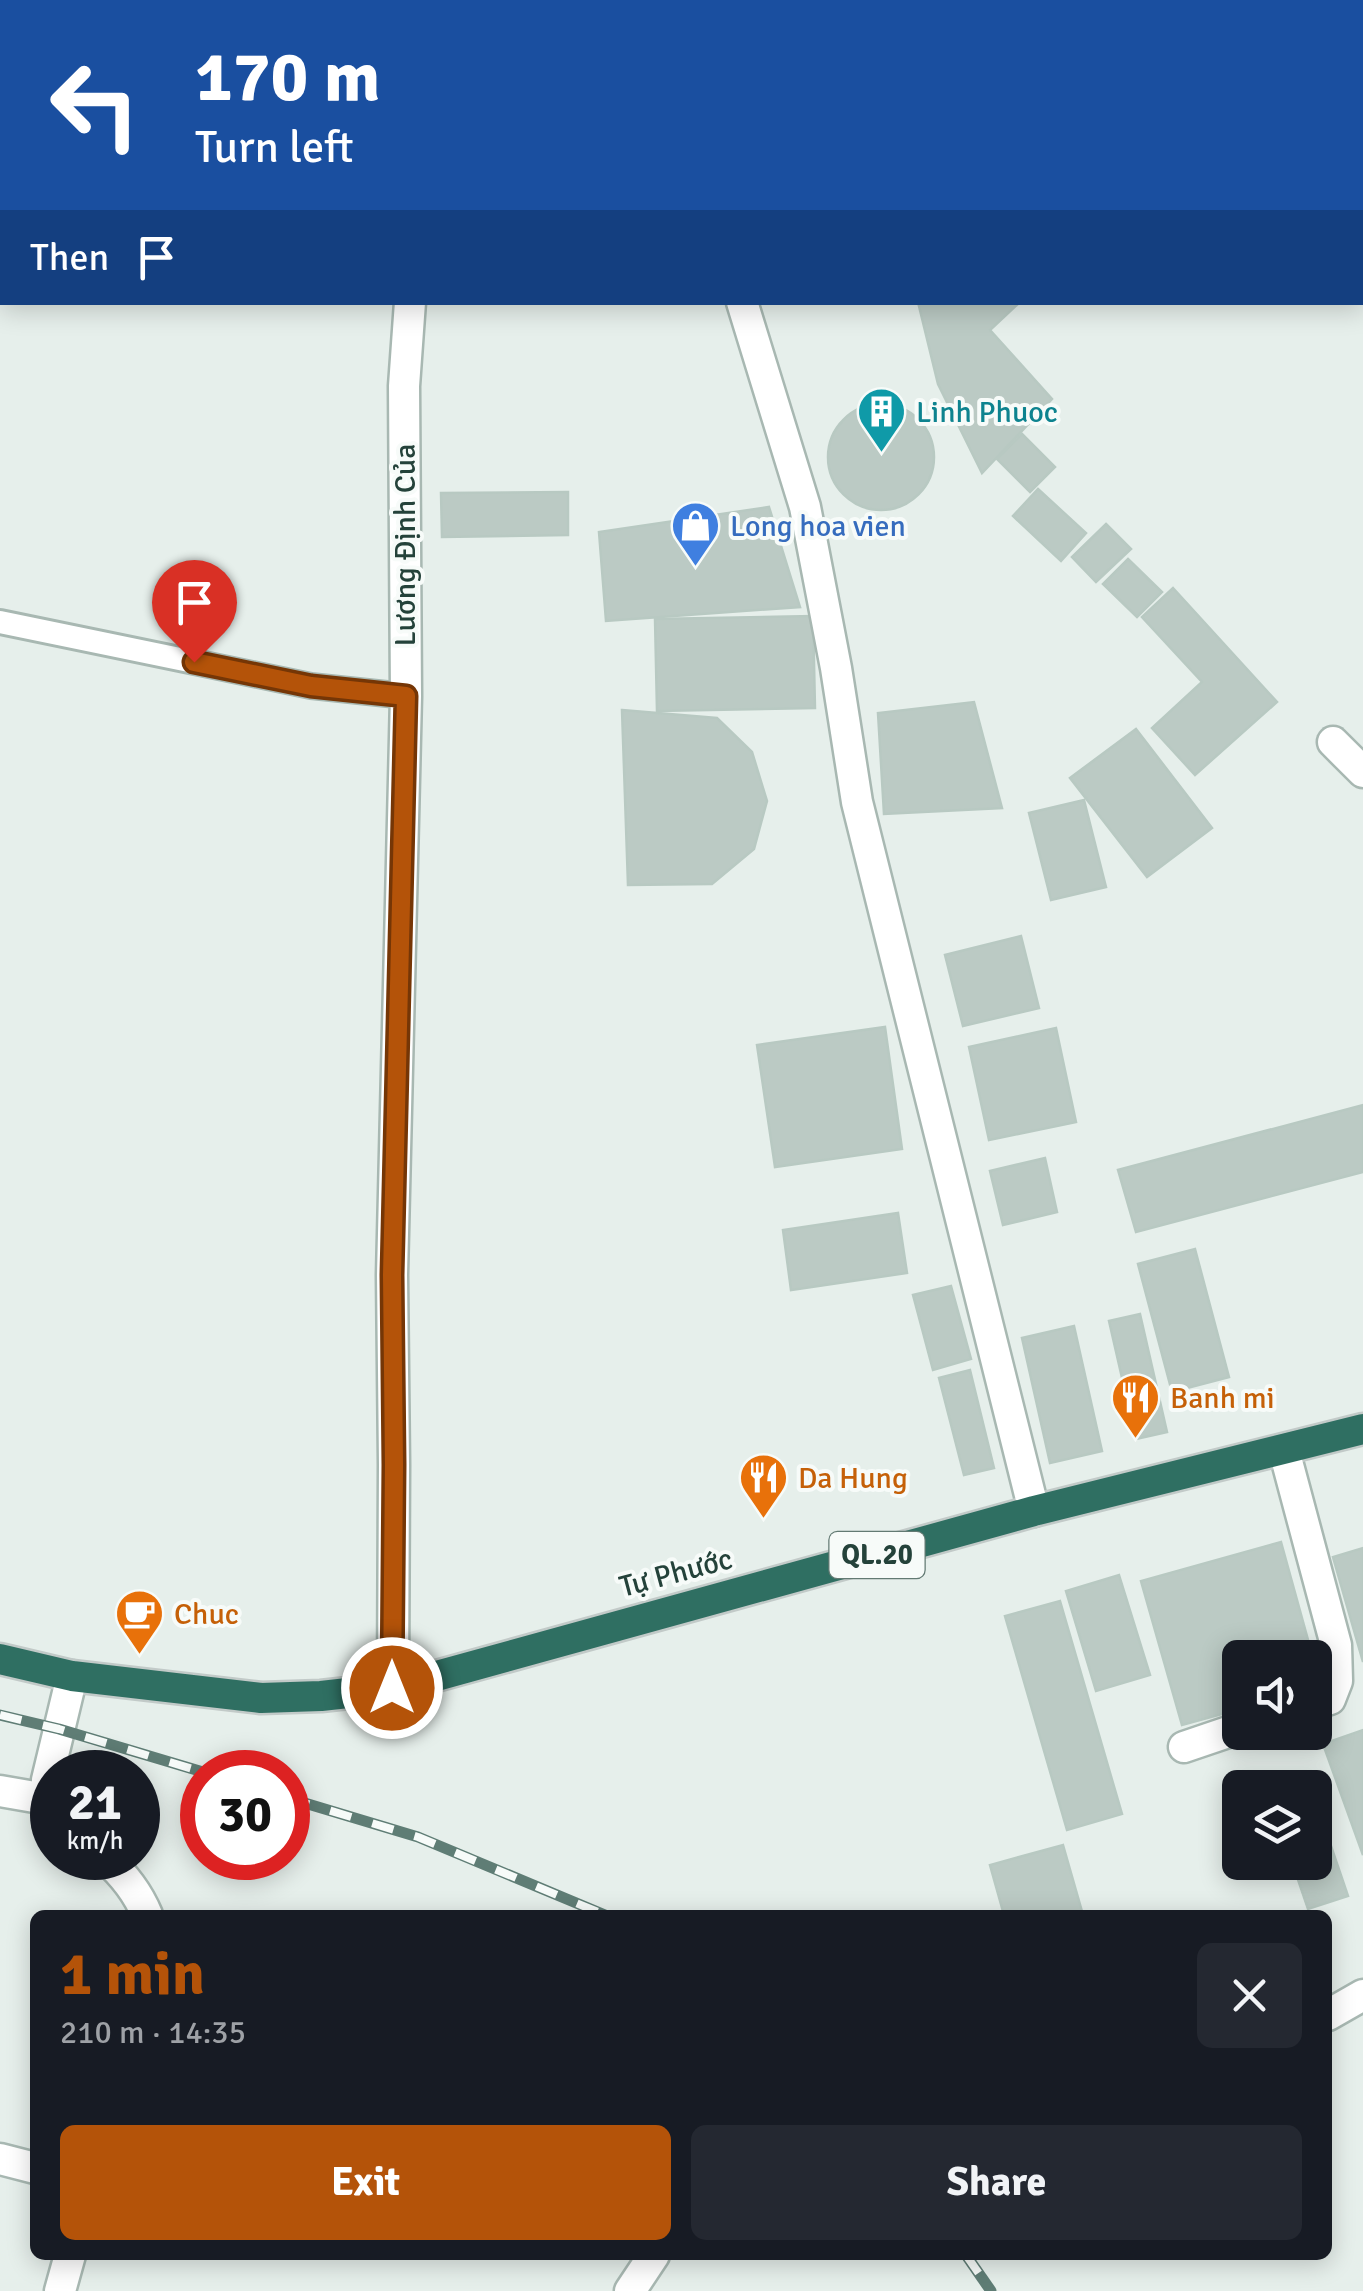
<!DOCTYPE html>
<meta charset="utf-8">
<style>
body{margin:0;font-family:Signika,sans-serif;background:#242831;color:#f1f3f6;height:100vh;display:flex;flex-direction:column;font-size:38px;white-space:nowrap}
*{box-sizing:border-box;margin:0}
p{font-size:32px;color:#9ea1a6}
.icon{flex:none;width:55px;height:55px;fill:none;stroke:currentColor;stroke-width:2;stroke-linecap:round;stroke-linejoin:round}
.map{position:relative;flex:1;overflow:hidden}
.sheet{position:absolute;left:30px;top:1910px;width:1302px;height:350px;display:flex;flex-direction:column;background:#171b24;border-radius:15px;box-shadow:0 5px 25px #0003}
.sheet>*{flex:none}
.banner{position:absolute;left:0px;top:0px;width:1365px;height:305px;box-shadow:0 5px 25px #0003;background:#1a4fa0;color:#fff;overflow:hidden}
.fabs{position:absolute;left:1222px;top:1640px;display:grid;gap:20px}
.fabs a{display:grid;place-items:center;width:110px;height:110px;border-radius:15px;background:#171b24;box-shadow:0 5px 25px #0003;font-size:50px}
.speed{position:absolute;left:30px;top:1750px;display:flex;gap:20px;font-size:50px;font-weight:700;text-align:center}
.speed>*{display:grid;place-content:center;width:130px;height:130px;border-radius:50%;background:#171b24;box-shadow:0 5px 25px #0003;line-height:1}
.speed small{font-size:25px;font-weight:400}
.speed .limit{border:15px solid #d22;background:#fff;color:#111}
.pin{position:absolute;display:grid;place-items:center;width:85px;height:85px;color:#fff;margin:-102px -42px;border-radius:50% 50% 50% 0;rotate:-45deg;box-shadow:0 0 10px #0007}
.pin .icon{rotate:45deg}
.me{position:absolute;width:110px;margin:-55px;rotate:0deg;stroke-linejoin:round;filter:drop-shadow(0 0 8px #0008)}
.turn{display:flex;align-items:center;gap:35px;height:210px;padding:0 30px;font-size:45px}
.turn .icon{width:130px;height:130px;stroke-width:2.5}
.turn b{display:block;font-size:70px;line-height:85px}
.then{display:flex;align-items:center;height:95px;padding:0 30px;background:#0003;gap:20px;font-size:38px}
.round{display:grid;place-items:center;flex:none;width:105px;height:105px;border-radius:15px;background:#242831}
.overview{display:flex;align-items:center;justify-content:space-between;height:170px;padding:0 30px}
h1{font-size:60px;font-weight:700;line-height:75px;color:#b45309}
.button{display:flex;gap:20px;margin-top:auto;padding:20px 30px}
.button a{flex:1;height:115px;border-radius:15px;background:#b45309;color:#fff;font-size:40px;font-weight:700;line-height:115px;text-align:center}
.button a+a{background:#242831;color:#f1f3f6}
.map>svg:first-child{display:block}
.building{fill:#bbcac4;stroke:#b8c9c2;stroke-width:2.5}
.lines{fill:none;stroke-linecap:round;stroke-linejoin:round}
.lane-casing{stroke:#a8b8b2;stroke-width:28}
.street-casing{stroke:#a8b8b2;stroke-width:35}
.highway-casing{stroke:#c2cac8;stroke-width:35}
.lane{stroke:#fff;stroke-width:22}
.street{stroke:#fff;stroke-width:30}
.highway{stroke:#2f6f62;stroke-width:30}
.rail-casing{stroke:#5f7d75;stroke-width:11}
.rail{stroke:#f7fbf9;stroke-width:8;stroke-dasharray:22;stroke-linecap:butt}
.route-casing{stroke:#753606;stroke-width:25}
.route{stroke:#b45309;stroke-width:18}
.labels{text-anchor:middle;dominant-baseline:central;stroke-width:8;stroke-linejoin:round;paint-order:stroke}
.shield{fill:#f7fbf9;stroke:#637a73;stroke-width:2.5}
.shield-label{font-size:28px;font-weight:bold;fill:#24423a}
.culture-label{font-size:30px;fill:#0d838f;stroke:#f7fbf9;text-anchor:start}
.shop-label{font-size:30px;fill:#366cbe;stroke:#f7fbf9;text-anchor:start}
.street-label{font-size:30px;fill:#24423a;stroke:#f7fbf9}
.food-label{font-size:30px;fill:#c56008;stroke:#f7fbf9;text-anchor:start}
</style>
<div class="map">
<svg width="1363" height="2291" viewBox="0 0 1363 2291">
<rect width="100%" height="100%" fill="#e6efeb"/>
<g class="building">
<path d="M918,302H1020L990,330L1052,399L982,473L938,384Z"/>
<circle cx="881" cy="457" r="53"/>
<path d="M1022,434L1055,467L1030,492L997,459Z"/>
<path d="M1038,489L1086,533L1061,561L1013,516Z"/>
<path d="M568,492V535L442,537L441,493Z"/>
<path d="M769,507L800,607L606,621L599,532Z"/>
<path d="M1106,524L1131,549L1096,582L1072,557Z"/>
<path d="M1128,559L1162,592L1137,617L1103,584Z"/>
<path d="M1173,588L1277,702L1195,775L1152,728L1202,682L1142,617Z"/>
<path d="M813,616L815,708L657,711L655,619Z"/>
<path d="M974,702L1002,808L884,814L878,713Z"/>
<path d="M622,710L717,718L752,752L767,801L754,849L712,884L628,885Z"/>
<path d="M1136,729L1212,828L1147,877L1070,778Z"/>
<path d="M1084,800L1106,887L1051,900L1029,813Z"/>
<path d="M1021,936L1039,1008L963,1026L945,955Z"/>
<path d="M885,1027L902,1149L775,1167L757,1045Z"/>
<path d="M1056,1028L1076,1122L989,1140L969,1047Z"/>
<path d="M1363,1105V1172L1136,1232L1118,1170Z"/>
<path d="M1045,1158L1057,1212L1003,1225L990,1171Z"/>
<path d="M898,1213L907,1273L791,1290L783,1230Z"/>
<path d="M1195,1249L1229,1377L1172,1392L1138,1264Z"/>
<path d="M951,1286L971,1359L933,1370L913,1295Z"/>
<path d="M1140,1314L1167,1432L1136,1439L1109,1321Z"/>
<path d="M1074,1326L1102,1451L1050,1463L1022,1338Z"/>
<path d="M970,1370L994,1468L964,1475L939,1378Z"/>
<path d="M1281,1542L1313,1658H1240V1709L1182,1725L1141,1581Z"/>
<path d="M1363,1548V1662L1333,1557Z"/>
<path d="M1119,1575L1150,1675L1096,1691L1066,1591Z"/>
<path d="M1060,1601L1122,1814L1067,1830L1005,1616Z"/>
<path d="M1363,1730V1855L1323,1744Z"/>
<path d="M1315,1799L1348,1896L1308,1909L1292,1862H1315Z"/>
<path d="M1063,1845L1083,1915H1004L990,1865Z"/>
</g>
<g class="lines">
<defs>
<path id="lane" d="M0,622L311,686L406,696"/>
<g id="street">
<path d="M334,0L337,2"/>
<path d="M609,0L611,2"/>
<path d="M412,2L414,0"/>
<path d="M526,2L528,0"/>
<path d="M1113,2L1115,0"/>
<path d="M742,302L805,507L836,668L857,802L1034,1511"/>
<path d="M1333,742L1363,772"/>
<path d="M1284,1450L1336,1645L1337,1681L1330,1699L1315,1704"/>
<path d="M393,1688L394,1465L392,1275L406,696L404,386L410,302"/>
<path d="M1184,1747L1240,1728"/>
<path d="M0,1791L46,1799"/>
<path d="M52,1809L46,1799L47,1780L72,1676"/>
<path d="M105,1858C122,1873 138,1893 147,1915"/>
<path d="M1328,2015L1363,1995"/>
<path d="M0,2159L35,2168"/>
<path d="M60,2291L70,2255"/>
<path d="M630,2291L654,2255"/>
</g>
<path id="highway" d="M0,1659L72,1676L261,1698L321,1696L393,1688L1034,1511L1363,1429"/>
</defs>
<use href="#lane" class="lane-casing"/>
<use href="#street" class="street-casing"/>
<use href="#highway" class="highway-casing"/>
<use href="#lane" class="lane"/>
<use href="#street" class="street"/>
<use href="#highway" class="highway"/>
<defs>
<g id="rail">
<path d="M0,1715L59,1729L203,1772"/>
<path d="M288,1798L418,1837L605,1915"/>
<path d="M966,2255L991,2291"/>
</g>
</defs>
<use href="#rail" class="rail-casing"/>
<use href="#rail" class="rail"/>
</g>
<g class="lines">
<defs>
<path id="route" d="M194,662L311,686L406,696L392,1275L394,1465L392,1688"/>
</defs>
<use href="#route" class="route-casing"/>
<use href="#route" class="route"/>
</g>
<defs>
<symbol id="building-pin" viewBox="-11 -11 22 30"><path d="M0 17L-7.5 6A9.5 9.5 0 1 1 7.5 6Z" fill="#0f9aa8" stroke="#f7fbf9"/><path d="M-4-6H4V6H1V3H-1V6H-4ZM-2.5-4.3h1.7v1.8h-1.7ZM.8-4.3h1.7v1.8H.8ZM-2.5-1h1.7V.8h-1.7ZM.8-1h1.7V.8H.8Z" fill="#fff"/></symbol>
<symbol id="shop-pin" viewBox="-11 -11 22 30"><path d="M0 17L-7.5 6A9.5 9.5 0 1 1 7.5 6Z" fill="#3f7fe0" stroke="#f7fbf9"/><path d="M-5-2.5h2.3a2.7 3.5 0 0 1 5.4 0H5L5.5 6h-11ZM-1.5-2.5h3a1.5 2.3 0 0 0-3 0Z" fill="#fff"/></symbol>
<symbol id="restaurant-pin" viewBox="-11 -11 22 30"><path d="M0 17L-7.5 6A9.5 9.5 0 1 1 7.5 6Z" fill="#e8710a" stroke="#f7fbf9"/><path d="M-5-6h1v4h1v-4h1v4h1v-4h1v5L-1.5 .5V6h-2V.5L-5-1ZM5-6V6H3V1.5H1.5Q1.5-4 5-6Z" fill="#fff"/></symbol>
<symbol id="cafe-pin" viewBox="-11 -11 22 30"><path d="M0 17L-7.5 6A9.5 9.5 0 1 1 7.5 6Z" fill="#e8710a" stroke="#f7fbf9"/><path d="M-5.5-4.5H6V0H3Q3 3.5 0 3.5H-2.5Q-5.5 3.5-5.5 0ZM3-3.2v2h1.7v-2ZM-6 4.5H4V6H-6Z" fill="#fff"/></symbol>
</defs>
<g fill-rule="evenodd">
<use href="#building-pin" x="854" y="384" width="55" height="75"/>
<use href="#shop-pin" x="668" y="498" width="55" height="75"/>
<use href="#restaurant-pin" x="1108" y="1370" width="55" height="75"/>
<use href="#restaurant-pin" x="736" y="1450" width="55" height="75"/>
<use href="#cafe-pin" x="112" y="1586" width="55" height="75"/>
</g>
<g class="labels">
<rect class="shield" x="829.5" y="1532" width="95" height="46" rx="8"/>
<g class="shield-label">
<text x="877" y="1555">QL.20</text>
</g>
<g class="culture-label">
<text x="916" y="412">Linh Phuoc</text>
</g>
<g class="shop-label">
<text x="730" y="526">Long hoa vien</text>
</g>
<g class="street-label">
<text transform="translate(405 545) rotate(-90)">Lương Định Của</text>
<text transform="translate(676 1573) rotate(-15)">Tự Phước</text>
</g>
<g class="food-label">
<text x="1170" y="1398">Banh mi</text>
<text x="798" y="1478">Da Hung</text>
<text x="174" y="1614">Chuc</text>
</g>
</g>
</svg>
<div class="fabs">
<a><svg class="icon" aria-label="sound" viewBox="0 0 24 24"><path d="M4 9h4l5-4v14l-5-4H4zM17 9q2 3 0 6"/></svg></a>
<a><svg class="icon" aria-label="layers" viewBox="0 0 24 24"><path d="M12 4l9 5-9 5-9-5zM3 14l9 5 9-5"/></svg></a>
</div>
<div class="speed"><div>21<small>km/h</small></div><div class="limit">30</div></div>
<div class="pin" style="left:194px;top:662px;background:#d93025"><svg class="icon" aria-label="arrive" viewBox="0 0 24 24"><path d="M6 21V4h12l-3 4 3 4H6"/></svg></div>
<svg class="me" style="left:392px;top:1688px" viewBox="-20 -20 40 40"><circle r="17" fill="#b45309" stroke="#fff" stroke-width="3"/><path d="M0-11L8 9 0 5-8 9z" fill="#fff"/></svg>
<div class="banner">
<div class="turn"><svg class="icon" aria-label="left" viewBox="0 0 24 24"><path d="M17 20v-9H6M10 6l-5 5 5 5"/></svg><div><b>170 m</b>Turn left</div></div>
<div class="then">Then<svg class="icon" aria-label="arrive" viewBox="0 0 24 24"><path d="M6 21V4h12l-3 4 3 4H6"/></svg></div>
</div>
<section class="sheet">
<div class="overview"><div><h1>1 min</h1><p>210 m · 14:35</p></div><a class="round"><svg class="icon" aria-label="close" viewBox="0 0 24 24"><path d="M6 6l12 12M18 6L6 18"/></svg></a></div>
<div class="button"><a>Exit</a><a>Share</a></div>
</section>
</div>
